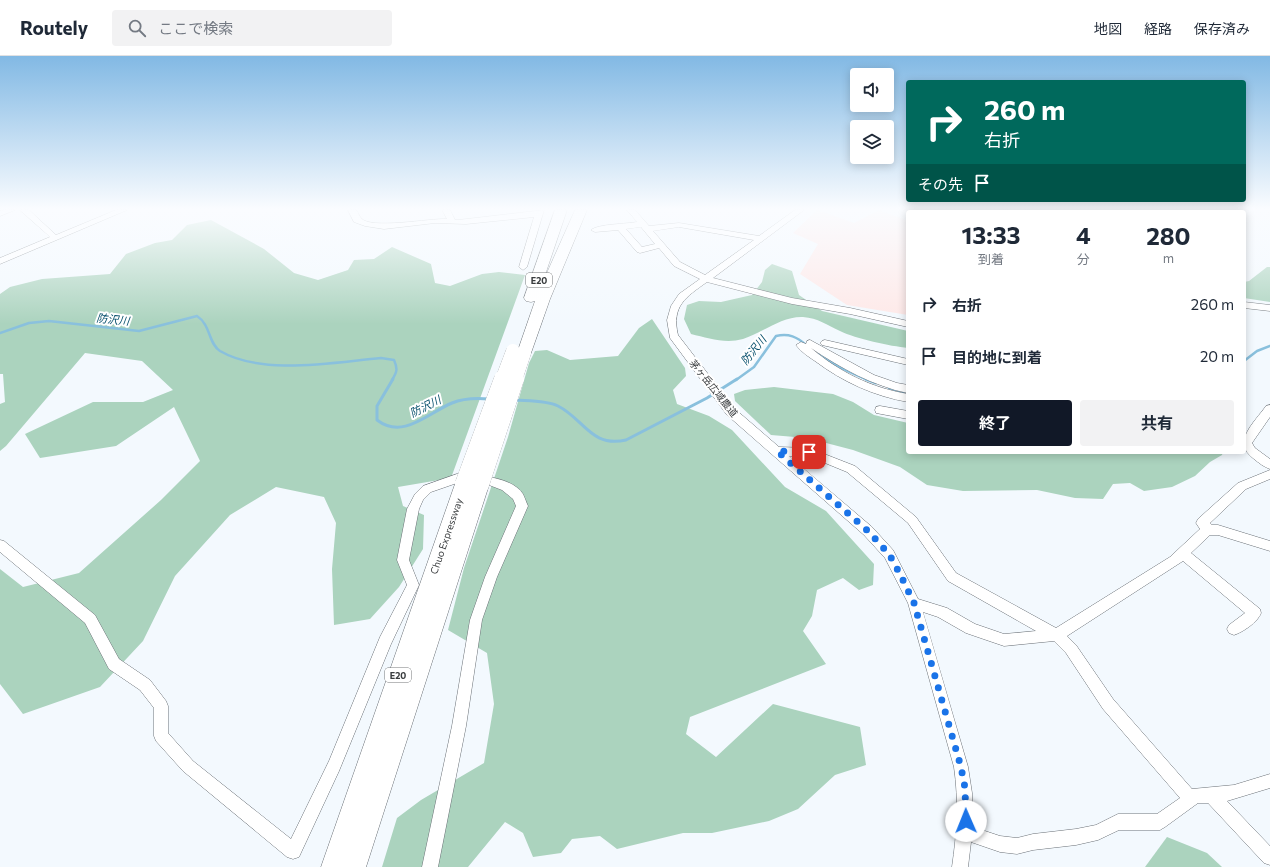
<!DOCTYPE html>
<html lang="ja">
<meta charset="utf-8">
<style>
body{margin:0;font-family:Commissioner,"Noto Sans JP",sans-serif;background:#f2f2f3;color:#1f2937;height:100vh;display:flex;flex-direction:column;font-size:15px;white-space:nowrap}
*{box-sizing:border-box;margin:0}
p{font-size:13px;color:#747a83}
.icon{flex:none;width:22px;height:22px;fill:none;stroke:currentColor;stroke-width:2;stroke-linecap:round;stroke-linejoin:round}
.map{position:relative;flex:1;overflow:hidden}
.details{position:absolute;left:906px;top:154px;width:340px;height:244px;display:flex;flex-direction:column;background:#fff;border-radius:4px;box-shadow:0 2px 10px #0003}
.details>*{flex:none}
.banner{position:absolute;left:906px;top:24px;width:340px;height:122px;border-radius:4px;box-shadow:0 2px 10px #0003;background:#00695c;color:#fff;overflow:hidden}
.buttons{position:absolute;left:850px;top:12px;display:grid;gap:8px}
.buttons a{display:grid;place-items:center;width:44px;height:44px;border-radius:4px;background:#fff;box-shadow:0 2px 10px #0003;font-size:20px}
.pin{position:absolute;display:grid;place-items:center;width:34px;height:34px;color:#fff;margin:-17px;border-radius:8px;box-shadow:0 2px 6px #0006}
.me{position:absolute;width:44px;margin:-22px;rotate:359deg;stroke-linejoin:round;filter:drop-shadow(0 0 3px #0008)}
.turn{display:flex;align-items:center;gap:14px;height:84px;padding:0 12px;font-size:18px}
.turn .icon{width:52px;height:52px;stroke-width:2.5}
.turn b{display:block;font-size:28px;line-height:34px}
.then{display:flex;align-items:center;height:38px;padding:0 12px;background:#0003;gap:8px;font-size:15px}
.eta{display:flex;justify-content:space-evenly;align-items:center;height:68px;text-align:center}
.eta b{font-size:24px;font-weight:700;line-height:28px}
.cta{display:flex;gap:8px;margin-top:auto;padding:8px 12px}
.cta a{flex:1;height:46px;border-radius:4px;background:#111827;color:#fff;font-size:16px;font-weight:700;line-height:46px;text-align:center}
.cta a+a{background:#f2f2f3;color:#1f2937}
ul{padding:0;list-style:none}
li{display:flex;align-items:center;gap:12px;height:52px;padding:0 12px}
li div{flex:1}
li b{display:block;font-size:15px}
li em{font-style:normal}
header{display:flex;align-items:center;gap:24px;box-sizing:border-box;height:56px;padding:0 20px;background:#fff;border-bottom:1px solid #e0e1e3}
header strong{font-size:19px}
nav{display:flex;gap:22px;margin-inline-start:auto;font-size:14px}
.search{width:280px;height:36px;background:#f2f2f3;display:flex;align-items:center;gap:10px;box-sizing:border-box;padding:0 14px;border-radius:4px;color:#747a83;font-size:15px}
.map>svg:first-child{display:block}
.education{fill:#fee8e7}
.green{fill:#abd3be}
.lines{fill:none;stroke-linecap:round;stroke-linejoin:round}
.stream-far1{stroke:#89c0dd;stroke-width:2.5}
.stream{stroke:#89c0dd;stroke-width:3}
.minor-casing{stroke:#6a7076;stroke-width:1}
.highway-casing{stroke:#6a7076;stroke-width:1}
.minor{fill:#fff;fill-rule:evenodd}
.highway{fill:#fff;fill-rule:evenodd}
.highway-bridge-far1-casing{stroke:#6a7076;stroke-width:14;stroke-linecap:butt}
.highway-bridge-casing{stroke:#6a7076;stroke-width:18;stroke-linecap:butt}
.highway-bridge-far1{stroke:#fff;stroke-width:14}
.highway-bridge{stroke:#fff;stroke-width:18}
.route{stroke:#1a73e8;stroke-width:7;stroke-dasharray:0 12.6}
.labels{text-anchor:middle;dominant-baseline:central;stroke-width:4;stroke-linejoin:round;paint-order:stroke}
.shield{fill:#fff;stroke:#747678;stroke-width:1}
.shield-label{font-size:9px;font-weight:bold;fill:#393c3e}
.street-label{font-size:10px;fill:#393c3e;stroke:#fff}
.water-label{font-size:11px;font-style:italic;fill:#08506d;stroke:#fff}
</style>
<header>
<strong>Routely</strong>
<div class="search"><svg class="icon" aria-label="search" viewBox="0 0 24 24"><circle cx="10" cy="10" r="6"/><path d="M15 15l6 6"/></svg>ここで検索</div>
<nav><a>地図</a><a>経路</a><a>保存済み</a></nav>
</header>
<div class="map">
<svg width="1270" height="811" viewBox="0 0 1270 811">
<rect width="100%" height="100%" fill="#f3f9fe"/>
<path class="education" d="M817,154L854,167L879,154L908,165V259L847,249L800,218L818,188L793,177Z"/>
<g class="green">
<path d="M211,164L264,193L294,217L318,224L348,214L354,204L374,203L392,191L431,208L435,227L450,230L482,218L499,216L525,219L451,422L398,431L403,450L424,459L423,493L399,531L370,563L334,569L332,513L336,467L324,441L276,431L230,459L175,520L143,585L100,631L23,658L0,628V513L23,531L79,517L161,444L200,405L174,351L116,390L40,402L25,378L93,346H143L173,334L142,305L85,297L6,390L0,395V348L5,346L3,318H0V238L10,231L42,223L110,218L126,198L155,187L172,184L187,169Z"/>
<path d="M772,208L792,215L799,239L822,255L908,275V292C890,290 856,283 840,275C827,269 818,262 803,261C782,260 762,277 743,283C725,288 708,282 691,278L684,263L687,249L699,245L721,246L752,239L762,226L765,214Z"/>
<path d="M1267,211H1270V246L1244,242V226L1249,225Z"/>
<path d="M652,263L685,312L686,320L673,334L677,348L709,360L732,374L785,431L826,455L874,508L873,529L859,534L843,522L817,534L812,560L803,575L826,608L690,661L686,678L716,701L773,648L860,671L866,709L835,719L798,753L769,765L712,777H683L617,793L600,780L572,783L561,797L533,801L523,777L505,766L468,811H382L397,762L421,744L484,707L494,648L487,597L448,574L464,512L508,381L529,307L535,295L547,294L570,304L618,300L639,272Z"/>
<path d="M774,331L833,338L853,346L874,359L908,367V396H1135L1150,397L1152,396H1223L1222,399L1210,406L1195,420L1172,431L1144,435L1130,427L1113,428L1103,443L1075,442L1037,434L963,435L927,429L900,411L853,394L807,382L771,379L735,345L734,338L745,334Z"/>
<path d="M1167,781L1207,797L1222,811H1145Z"/>
</g>
<g class="lines">
<g class="stream-far1">
<path d="M0,277L29,267L49,265L139,275L197,260C211,269 208,287 220,295C263,320 334,306 381,302L394,304C398,313 397,316 392,324"/>
<path d="M819,298L839,311L868,324"/>
<path d="M1244,305L1257,295L1270,290"/>
<path d="M736,324L754,311L776,280C789,277 797,281 806,289"/>
</g>
<g class="stream">
<path d="M393,323L377,350V364C403,384 428,357 452,347C464,342 477,342 489,343"/>
<path d="M866,323L876,327"/>
<path d="M889,332L908,337"/>
<path d="M515,344C528,345 546,344 558,350C584,363 591,392 626,384L707,342L737,323"/>
</g>
<defs>
<g id="minor">
<path d="M3,154H15L0,160V155Z"/>
<path d="M20,154H29L56,179L116,154H127L0,208V202L50,181Z"/>
<path d="M348,154H356C358,156 359,160 361,162C370,174 430,162 447,163L442,154H450L455,164H458L544,154L527,211L523,214L519,211L534,161L466,168L435,167L384,173L365,170L354,166Z"/>
<path d="M627,154H635L649,170L679,167L759,180L795,154H804L713,222L792,242L850,252L908,265V271L850,258L792,248L707,226C686,241 671,250 678,279L735,353L779,391L809,392L855,410L916,461L956,517L1056,572L1170,501L1200,473L1196,467L1198,463L1238,427L1270,414V423L1246,433L1210,467L1212,469H1218L1270,485V495L1218,479H1210L1191,497L1260,553L1261,557C1258,566 1243,576 1234,579L1229,577L1227,573L1229,569L1245,557L1183,505L1067,580L1076,589L1113,643L1192,733L1234,729L1270,718V732L1227,745L1270,790V809L1264,807L1208,747H1198L1165,771L1160,774H1119L1098,784L1076,789L1033,794L1017,798L1000,796L971,786L968,811H952C957,777 959,745 954,711L908,547L885,502L864,479L727,359L670,282L667,264L671,250L679,238L700,223L674,210L659,192L640,197L637,196L618,174L595,176L591,174C598,168 627,168 637,166ZM641,171L655,188L642,191L626,173ZM679,171L754,184L705,219L680,206L653,175ZM789,400H808L847,416L908,467L948,525L1036,575L1004,578L975,568L947,552L918,543L893,494L872,471ZM923,556L938,561L966,577L1004,590L1054,585L1066,597L1103,653L1180,742L1157,758H1118L1096,769L1076,773L1033,778L1017,782L1000,780L973,771L972,737L968,711Z"/>
<path d="M999,154H1010L1012,156H1001Z"/>
<path d="M1022,154H1031L1029,156H1021Z"/>
<path d="M1244,246L1270,249V255L1244,252Z"/>
<path d="M810,284L874,319L897,327L908,329V337C873,330 841,312 811,292C839,316 872,332 908,338V346C874,340 843,326 815,305C809,301 801,296 796,289L801,286L806,288L807,285Z"/>
<path d="M825,284L908,303V309L822,289L820,287L822,285Z"/>
<path d="M1270,349V361L1252,387L1255,392L1270,403V413C1264,411 1259,407 1254,403C1231,386 1254,367 1266,350Z"/>
<path d="M880,350L908,355V363L876,357L875,354L876,351Z"/>
<path d="M457,418C476,419 511,420 523,438C525,442 526,446 528,450L497,521L482,564L466,670L438,811H422L452,670L470,564L485,521L516,450L513,443L502,434L489,429L457,427L431,436L423,444L419,453L409,504L419,529L391,588L339,715L299,801L293,803L287,801L183,715L156,685L154,680V652L140,634L109,613L85,567L0,496V484L4,485L95,559L119,603L150,624L166,645L168,650V677L193,705L291,783L329,705L380,581L407,529L397,504L407,453L415,438L423,430Z"/>
</g>
<g id="highway">
<path d="M555,154H567L542,228L575,154H587L550,243L531,297L529,301L524,302L519,301L517,297L535,245L531,246L526,245L524,242Z"/>
<path d="M464,421L470,423L472,427L474,424L480,422L486,424L489,429L366,811H321L455,428L458,423Z"/>
</g>
</defs>
<use href="#minor" class="minor-casing"/>
<use href="#highway" class="highway-casing"/>
<use href="#minor" class="minor"/>
<use href="#highway" class="highway"/>
<defs>
<g id="highway-bridge-far1">
<path d="M502,324L513,295"/>
<path d="M515,324L524,297"/>
</g>
<g id="highway-bridge">
<path d="M464,428L503,323"/>
<path d="M480,429L515,323"/>
</g>
</defs>
<use href="#highway-bridge-far1" class="highway-bridge-far1-casing"/>
<use href="#highway-bridge" class="highway-bridge-casing"/>
<use href="#highway-bridge-far1" class="highway-bridge-far1"/>
<use href="#highway-bridge" class="highway-bridge"/>
</g>
<linearGradient id="sky" x2="0" y2="1"><stop stop-color="#82b9e4"/><stop offset="0.57" stop-color="#fafcff"/><stop offset="1" stop-color="#fafcff" stop-opacity="0"/></linearGradient>
<rect width="1270" height="268" fill="url(#sky)"/>
<g class="lines">
<path class="route" d="M809,396L777,395L868,475L889,498L900,518L914,547L961,711L965,732L966,765"/>
</g>
<g class="labels">
<g class="shield">
<rect x="526" y="217" width="26" height="14" rx="3"/>
<rect x="385" y="612" width="26" height="14" rx="3"/>
</g>
<g class="shield-label">
<text x="539" y="224">E20</text>
<text x="398" y="619">E20</text>
</g>
<g class="street-label">
<text transform="translate(714 332) rotate(51)">茅ヶ岳広域農道</text>
<text transform="translate(446 480) rotate(-71)">Chuo Expressway</text>
</g>
<g class="water-label">
<text transform="translate(113 263) rotate(6)">防沢川</text>
<text transform="translate(753 294) rotate(-51)">防沢川</text>
<text transform="translate(425 350) rotate(-27)">防沢川</text>
</g>
</g>
</svg>
<div class="buttons">
<a><svg class="icon" aria-label="sound" viewBox="0 0 24 24"><path d="M4 9h4l5-4v14l-5-4H4zM17 9q2 3 0 6"/></svg></a>
<a><svg class="icon" aria-label="layers" viewBox="0 0 24 24"><path d="M12 4l9 5-9 5-9-5zM3 14l9 5 9-5"/></svg></a>
</div>
<div class="pin" style="left:809px;top:396px;background:#d93025"><svg class="icon" aria-label="arrive" viewBox="0 0 24 24"><path d="M6 21V4h12l-3 4 3 4H6"/></svg></div>
<svg class="me" style="left:966px;top:765px" viewBox="-20 -20 40 40"><circle r="19" fill="#fff"/><path d="M0-13L10 11 0 6-10 11z" fill="#1a73e8"/></svg>
<div class="banner">
<div class="turn"><svg class="icon" aria-label="right" viewBox="0 0 24 24"><path d="M7 20v-9h11M14 6l5 5-5 5"/></svg><div><b>260 m</b>右折</div></div>
<div class="then">その先<svg class="icon" aria-label="arrive" viewBox="0 0 24 24"><path d="M6 21V4h12l-3 4 3 4H6"/></svg></div>
</div>
<section class="details">
<div class="eta">
<div><b>13:33</b><p>到着</p></div>
<div><b>4</b><p>分</p></div>
<div><b>280</b><p>m</p></div>
</div>
<ul>
<li><svg class="icon" aria-label="right" viewBox="0 0 24 24"><path d="M7 20v-9h11M14 6l5 5-5 5"/></svg><div><b>右折</b></div><em>260 m</em></li>
<li><svg class="icon" aria-label="arrive" viewBox="0 0 24 24"><path d="M6 21V4h12l-3 4 3 4H6"/></svg><div><b>目的地に到着</b></div><em>20 m</em></li>
</ul>
<div class="cta"><a>終了</a><a>共有</a></div>
</section>
</div>
